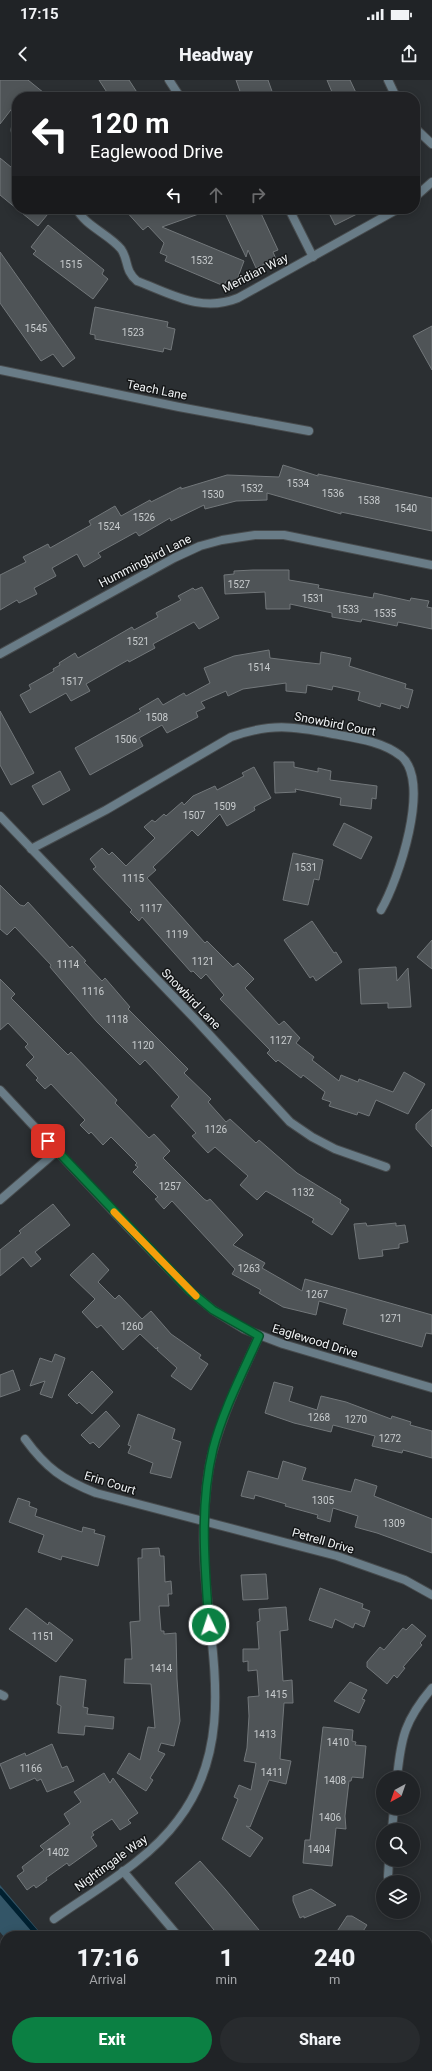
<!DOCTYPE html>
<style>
body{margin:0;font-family:Roboto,sans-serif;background:#282b2e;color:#f1f3f6;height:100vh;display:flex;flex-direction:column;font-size:15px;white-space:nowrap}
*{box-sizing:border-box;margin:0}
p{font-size:13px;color:#a2a4a7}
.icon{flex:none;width:22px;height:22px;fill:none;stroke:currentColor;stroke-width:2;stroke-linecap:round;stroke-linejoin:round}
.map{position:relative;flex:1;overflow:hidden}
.panel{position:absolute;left:0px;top:1851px;width:432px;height:140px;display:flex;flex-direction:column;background:#202326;border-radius:16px 16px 0 0;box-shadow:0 2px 10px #0003,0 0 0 1px #3d4043}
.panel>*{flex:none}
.top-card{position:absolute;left:12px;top:12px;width:408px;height:122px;border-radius:16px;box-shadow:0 2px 10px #0003,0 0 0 1px #3d4043;background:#202124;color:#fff;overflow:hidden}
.needle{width:26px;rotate:220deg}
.controls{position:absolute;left:376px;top:1691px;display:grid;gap:8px}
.controls a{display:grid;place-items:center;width:44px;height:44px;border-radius:50%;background:#202326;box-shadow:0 2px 10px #0003,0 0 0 1px #3d4043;font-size:20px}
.pin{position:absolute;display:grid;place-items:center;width:34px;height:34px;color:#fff;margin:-17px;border-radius:8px;box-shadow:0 2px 6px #0006}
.me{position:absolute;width:44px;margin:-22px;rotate:356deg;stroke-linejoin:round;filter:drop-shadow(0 0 3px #0008)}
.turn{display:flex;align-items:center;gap:14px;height:84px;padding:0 12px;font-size:18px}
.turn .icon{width:52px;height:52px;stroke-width:2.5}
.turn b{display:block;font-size:28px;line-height:34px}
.lanes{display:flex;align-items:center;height:38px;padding:0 12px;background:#0003;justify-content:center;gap:20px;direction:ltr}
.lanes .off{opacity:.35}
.eta{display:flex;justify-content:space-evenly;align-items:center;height:68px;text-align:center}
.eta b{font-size:24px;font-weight:800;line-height:28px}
.action{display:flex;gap:8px;margin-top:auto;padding:8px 12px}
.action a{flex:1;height:46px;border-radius:24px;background:#0b8043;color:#fff;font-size:16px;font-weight:800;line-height:46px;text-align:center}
.action a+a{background:#282b2e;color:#f1f3f6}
.status{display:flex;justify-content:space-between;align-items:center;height:28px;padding:0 20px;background:#202326;direction:ltr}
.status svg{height:11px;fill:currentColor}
header{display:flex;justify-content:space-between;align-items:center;height:52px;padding:0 12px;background:#202326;font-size:18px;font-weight:800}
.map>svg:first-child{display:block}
.green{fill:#335567}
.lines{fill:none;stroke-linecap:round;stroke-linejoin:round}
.stream{stroke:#002030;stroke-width:5}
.building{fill:#4f5457;stroke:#72777a}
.street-casing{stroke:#474b4d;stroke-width:10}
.street{stroke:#697c87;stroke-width:8}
.route-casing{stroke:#07532c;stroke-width:10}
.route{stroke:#0b8043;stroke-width:7}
.slow{stroke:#f59e0b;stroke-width:7}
.labels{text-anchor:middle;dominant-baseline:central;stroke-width:3;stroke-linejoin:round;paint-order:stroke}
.number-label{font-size:10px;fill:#c8ccce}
.street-label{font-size:12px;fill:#f1f4f6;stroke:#151718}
</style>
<div class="status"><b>17:15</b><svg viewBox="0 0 49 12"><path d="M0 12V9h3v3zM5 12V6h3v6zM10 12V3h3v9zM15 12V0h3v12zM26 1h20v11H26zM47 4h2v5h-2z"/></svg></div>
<header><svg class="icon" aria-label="back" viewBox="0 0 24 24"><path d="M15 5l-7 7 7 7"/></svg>Headway<svg class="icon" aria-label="share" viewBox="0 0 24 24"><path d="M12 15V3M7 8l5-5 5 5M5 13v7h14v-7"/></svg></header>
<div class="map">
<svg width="432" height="1991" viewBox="0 0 432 1991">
<rect width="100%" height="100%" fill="#2b2f32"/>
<g class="green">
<path d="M0,1805L43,1856H5V1858L0,1852Z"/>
<path d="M0,1901L5,1907V1982L0,1976Z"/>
<path d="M9,1986H72L76,1991H13Z"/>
<path d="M116,1986H155L159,1991H120Z"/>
</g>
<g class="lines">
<g class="stream">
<path d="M0,1811L39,1856"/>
<path d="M150,1986L154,1991"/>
</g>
</g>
<g class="building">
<path d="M0,0H28L49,17H17V22L0,44Z"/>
<path d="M99,0H129L140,17H110Z"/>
<path d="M236,0H268L274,17H242Z"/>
<path d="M327,0H350L358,17H334Z"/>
<path d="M0,78L17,92V129L0,115Z"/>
<path d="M17,129H52L38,146Z"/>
<path d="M124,129H207V131L162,147L244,181L235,205L226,201L224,206L165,181L167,176L160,173L164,163L148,146L143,150Z"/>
<path d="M238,129H259L278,170L273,172L276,179L256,188L248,170L246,177L226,135Z"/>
<path d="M327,129H367L335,145Z"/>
<path d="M48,145L104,190L102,194L108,199L93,219L33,174L36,171L31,167Z"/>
<path d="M0,172L75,278L63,287L53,274L41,281L0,223Z"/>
<path d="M95,227L168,242L167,247L175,249L171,270L164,268L163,272L95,259V255L90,254Z"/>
<path d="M432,246V290L413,256Z"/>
<path d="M283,385L318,396V394L432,418V451L341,432V434L267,413V420L236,421L205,429L204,425L171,441L170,438L139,456L136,452L98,473L101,477L84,487L77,474L52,488L56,496L34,508L37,514L19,523L17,520L0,530V495L26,482L23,477L48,464L50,468L91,445L89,441L115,426L121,436L150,420L151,422L181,407V409L227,395L279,397Z"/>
<path d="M253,490H289V500L319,505L318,508L373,518L374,513L410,521L411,518L429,521L427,527L432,528V549L398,542L397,546L362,539L361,542L332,537V533L290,524V529H266L265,512L225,514L224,495L234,494V491Z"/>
<path d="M202,507L219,538L199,549L194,542L153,564L155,568L129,582L128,580L86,604L90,611L71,621L66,613L30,633L20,615L31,609L29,605L54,591L53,589L60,585L59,583L75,573L78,578L132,547L134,550L158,537L156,533L181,520L178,516L193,508L195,510Z"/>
<path d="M269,570L270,578L302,582L320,584L321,572L351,578L349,586L406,604L405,608L413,610L408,628L401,625L400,629L381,623L380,627L358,620L360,612L333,606L332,610L307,605L306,613L286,611V603L243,609L228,616L226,611L201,622L205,628L196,632L198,637L167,653L162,645L139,658L143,666L90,695L75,668L141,631L139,629L158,618L163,625L184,613L186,616L210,603L204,588L234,576Z"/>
<path d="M0,631L34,693L11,705L0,685Z"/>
<path d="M274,682H294V687L318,692V688L331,691L330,700L377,706L376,719L372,718L371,729L340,725L341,718L295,709L296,712L275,713Z"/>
<path d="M254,687L271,718L254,727L255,730L227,746L220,734L198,756L192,750L153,787L156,790L147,798L205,863L207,861L233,887L238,883L254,899L245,908L279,945L284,941L300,958L296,963L314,977L312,980L339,1001L341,995L358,1002L359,999L393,1012L404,992L425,1004L408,1034L376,1020L369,1036L358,1032L357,1035L329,1026L331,1022L322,1019L325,1012L303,995L301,998L278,980L276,982L267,973L270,970L220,919L224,915L206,894L201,899L193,891L191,892L142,837L139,841L130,832L132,830L93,789L96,787L90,779L102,768L109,775L112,772L126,786L155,758L144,747L152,740L155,742L164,734L166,736L182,722L184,725L193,716L215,706L217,710L244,696L242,693Z"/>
<path d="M60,691L70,710L43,725L32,706Z"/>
<path d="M344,743L372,757L361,779L333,765Z"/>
<path d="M293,773L323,780L319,800L314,799L308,825L283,820Z"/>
<path d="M0,805L20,825L24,826L28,822L70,868L72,866L86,881L84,882L102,901L105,898L130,927L128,929L188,989L184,993L211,1019L208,1022L226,1042L230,1039L256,1063L259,1060L297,1093L341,1120L340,1123L349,1129L332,1155L312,1142L314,1139L266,1111L257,1120L240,1105L248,1096L215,1067L208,1073L192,1056L196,1053L171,1026L179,1017L145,980L140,985L97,942L50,887L51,885L15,847L7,855L0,849Z"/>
<path d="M312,841L334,873L336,872L342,882L316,901L313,896L310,898L284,860Z"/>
<path d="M432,860V889L417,877Z"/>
<path d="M396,887L397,901L408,888L411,927L388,928V923L361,924L359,889Z"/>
<path d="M0,899L15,914L11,918L68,975L71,972L117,1020L115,1023L149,1058L154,1054L170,1071L163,1078L204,1119L207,1121L210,1119L243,1155L233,1165L265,1183L262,1188L302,1211L305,1199L432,1235V1254L426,1253L422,1267L343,1244L347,1229L319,1221L316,1235L283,1227L259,1213L261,1210L232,1194L235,1189L172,1121L164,1129L155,1119L158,1117L133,1092L138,1087L135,1085L137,1083L111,1057L103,1065L91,1052L89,1054L80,1045L85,1040L51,1004L45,1009L36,1000L38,998L26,985L34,977L25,967L28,964L8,943L0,950Z"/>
<path d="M432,1029V1067L416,1049V1044Z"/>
<path d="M53,1124L70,1145L35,1172L41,1179L31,1187L23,1177L0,1196V1170L21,1153L19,1151Z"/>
<path d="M366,1143L367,1146L396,1143V1146L405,1145L408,1162L399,1164V1168L382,1170L383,1176L359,1179L354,1144Z"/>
<path d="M93,1173L109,1190L98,1202L115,1219L119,1215L142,1239L151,1231L171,1254L201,1275L199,1278L208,1284L191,1310L171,1296L177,1288L157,1270L158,1267L156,1269L140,1254L123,1270L101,1245L97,1248L82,1232L95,1219L70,1195Z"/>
<path d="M55,1274L65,1278L52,1318L40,1314L45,1301L30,1306L40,1278L52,1282Z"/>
<path d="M13,1290L20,1310L0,1317V1295Z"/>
<path d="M92,1291L113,1312L92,1334L79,1322L77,1324L68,1315Z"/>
<path d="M274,1302L293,1307L289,1321L317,1330L321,1316L346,1322L391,1339L392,1336L411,1342L410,1345L432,1351V1378L403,1370L402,1373L372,1366L375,1356L333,1345L331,1352L294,1343L265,1333Z"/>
<path d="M106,1331L120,1346L99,1368L93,1362L90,1364L81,1355Z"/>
<path d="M138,1334L175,1349L172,1359L181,1362L171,1398L150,1393L153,1383L128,1373L131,1366L128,1365Z"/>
<path d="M283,1381L306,1388L302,1400L351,1412L355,1399L377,1406L374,1416L432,1439V1473L377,1453L355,1447L358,1436L333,1428L330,1442L317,1438L318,1435L285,1426L286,1424L255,1415L254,1419L241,1416L248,1391L278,1399Z"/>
<path d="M18,1418L30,1422L29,1426L37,1429L35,1436L82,1452L83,1447L95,1450L94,1453L105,1456L98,1486L62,1476L61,1480L38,1472L44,1455L9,1442Z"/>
<path d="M159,1468L160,1476H164L165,1502L171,1501L172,1514H168L169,1526H159L161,1551H164V1554L176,1553L177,1599L180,1641L174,1666L161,1663L158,1671L165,1674L150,1698L153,1700L146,1711L117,1693L129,1673L140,1680L148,1647L155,1648L151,1604L124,1603L125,1579H132L130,1542L140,1541L138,1478H142V1469Z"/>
<path d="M266,1494L268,1519L243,1520L241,1495Z"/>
<path d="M320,1508L363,1524L362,1528L370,1531L364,1547L355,1543L353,1548L335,1539L332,1548L309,1540Z"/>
<path d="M286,1527L288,1550L280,1551L283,1601L292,1600L293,1623H284L280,1679L291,1681L286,1704L269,1700L250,1747L246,1746L263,1758L250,1777L222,1759L238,1719L234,1717L239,1705L251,1710L256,1683L244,1681L247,1668L249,1636L248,1617L259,1616L257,1590L248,1591V1581L243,1582V1569H259L257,1542L260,1541L259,1529Z"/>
<path d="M26,1528L48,1545L49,1542L73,1560L56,1582L9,1549Z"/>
<path d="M412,1544L426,1556L420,1563L422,1565L403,1587L405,1588L397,1598L394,1595L387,1604L367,1587V1582L380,1567L384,1570L403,1548L406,1550Z"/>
<path d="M60,1596L86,1600L83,1627L88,1628L87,1634L114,1637L113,1649L85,1646L84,1655L58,1653L61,1626L57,1624Z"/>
<path d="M350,1602L367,1610L362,1619L365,1620L359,1633L334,1621Z"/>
<path d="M323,1647L353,1650L352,1661L356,1662L355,1665L366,1666L363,1698L352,1697L351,1701H349L345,1736L346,1749L336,1748L332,1786L303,1783L305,1760H310Z"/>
<path d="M52,1664L62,1688L67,1686L74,1701L47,1712L41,1699L37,1701L35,1698L10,1709L0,1684L25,1673L26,1676Z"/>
<path d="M104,1693L110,1703L113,1698L138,1733L128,1740L131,1743L120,1750L112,1739L92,1752L94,1755L91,1757L97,1766L69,1786L67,1783L46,1798L47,1800L36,1808L34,1805L27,1810L17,1796L24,1791L22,1787L44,1770L40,1766L70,1744L64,1734L81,1722L74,1712Z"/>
<path d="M200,1781L225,1809L264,1856H219L175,1803Z"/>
<path d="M311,1809L336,1825L304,1838V1836L300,1838L293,1821V1816Z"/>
<path d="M347,1836H352L367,1845L360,1856H334Z"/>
</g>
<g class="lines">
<defs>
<g id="street">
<path d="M169,0L180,17"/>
<path d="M388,0L396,17"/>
<path d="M415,48L432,64"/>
<path d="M15,50L17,51"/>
<path d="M415,117L432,102"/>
<path d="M77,129C84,145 110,155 121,169C129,180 124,190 137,201C172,214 201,233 238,218L398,129"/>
<path d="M289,129L313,177"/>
<path d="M0,290L179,327L309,351"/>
<path d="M0,574L174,478L200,466L222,460L255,455H284L432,485"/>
<path d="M0,736L195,939L290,1042L312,1057L335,1069L386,1087"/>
<path d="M31,769L106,730L231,657C271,643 292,646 333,654C355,658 382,661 401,676C432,702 398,801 381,830"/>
<path d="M0,1010L128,1147L190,1211L213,1230L244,1249L283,1264L432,1308"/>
<path d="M0,1120L57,1071"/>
<path d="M25,1359C46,1388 63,1400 96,1413L337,1476L405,1500L432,1515"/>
<path d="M0,1614L4,1616"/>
<path d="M397,1698C401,1657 405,1640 432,1608"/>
<path d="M392,1750L394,1728"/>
<path d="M123,1791L178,1856"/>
<path d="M388,1797L389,1780"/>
<path d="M54,1839C95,1810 148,1781 178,1740C246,1651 199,1543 204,1443C205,1418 207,1390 214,1367C225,1328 243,1292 259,1256"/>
<path d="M288,1986L293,1991"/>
</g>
</defs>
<use href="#street" class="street-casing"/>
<use href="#street" class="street"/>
</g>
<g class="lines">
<defs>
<path id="route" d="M48,1061L190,1211L213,1230L259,1256C243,1292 223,1330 213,1369C199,1427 205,1486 209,1545"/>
</defs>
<use href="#route" class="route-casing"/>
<use href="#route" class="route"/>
<path class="slow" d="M114,1132L196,1216"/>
</g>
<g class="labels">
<g class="number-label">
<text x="202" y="180">1532</text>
<text x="71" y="184">1515</text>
<text x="36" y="248">1545</text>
<text x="133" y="252">1523</text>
<text x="298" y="403">1534</text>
<text x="252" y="408">1532</text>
<text x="333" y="413">1536</text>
<text x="213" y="414">1530</text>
<text x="369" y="420">1538</text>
<text x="406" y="428">1540</text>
<text x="144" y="437">1526</text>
<text x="109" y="446">1524</text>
<text x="239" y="504">1527</text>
<text x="313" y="518">1531</text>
<text x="348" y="529">1533</text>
<text x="385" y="533">1535</text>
<text x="138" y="561">1521</text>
<text x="259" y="587">1514</text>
<text x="72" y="601">1517</text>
<text x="157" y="637">1508</text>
<text x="126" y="659">1506</text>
<text x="225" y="726">1509</text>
<text x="194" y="735">1507</text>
<text x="306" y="787">1531</text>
<text x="133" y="798">1115</text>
<text x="151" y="828">1117</text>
<text x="177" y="854">1119</text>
<text x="203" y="881">1121</text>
<text x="68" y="884">1114</text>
<text x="93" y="911">1116</text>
<text x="117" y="939">1118</text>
<text x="281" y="960">1127</text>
<text x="143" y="965">1120</text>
<text x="216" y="1049">1126</text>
<text x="170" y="1106">1257</text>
<text x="303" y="1112">1132</text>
<text x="249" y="1188">1263</text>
<text x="317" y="1214">1267</text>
<text x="391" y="1238">1271</text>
<text x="132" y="1246">1260</text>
<text x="319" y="1337">1268</text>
<text x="356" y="1339">1270</text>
<text x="390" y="1358">1272</text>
<text x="323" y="1420">1305</text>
<text x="394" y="1443">1309</text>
<text x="43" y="1556">1151</text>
<text x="161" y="1588">1414</text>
<text x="276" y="1614">1415</text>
<text x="265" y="1654">1413</text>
<text x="338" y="1662">1410</text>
<text x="31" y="1688">1166</text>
<text x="272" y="1692">1411</text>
<text x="335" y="1700">1408</text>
<text x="330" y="1737">1406</text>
<text x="319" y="1769">1404</text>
<text x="58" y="1772">1402</text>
</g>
<g class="street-label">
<text transform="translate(255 193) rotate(-27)">Meridian Way</text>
<text transform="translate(157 310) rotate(11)">Teach Lane</text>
<text transform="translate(145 481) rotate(-27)">Hummingbird Lane</text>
<text transform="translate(335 644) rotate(11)">Snowbird Court</text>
<text transform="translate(191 919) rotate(46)">Snowbird Lane</text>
<text transform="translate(315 1261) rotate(17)">Eaglewood Drive</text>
<text transform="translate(110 1403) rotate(17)">Erin Court</text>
<text transform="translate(323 1461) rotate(16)">Petrell Drive</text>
<text transform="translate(111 1783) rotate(-36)">Nightingale Way</text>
</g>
</g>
</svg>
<div class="controls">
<a><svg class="needle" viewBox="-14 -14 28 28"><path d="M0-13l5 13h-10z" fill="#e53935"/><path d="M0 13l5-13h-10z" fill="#a2a4a7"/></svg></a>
<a><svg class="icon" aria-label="search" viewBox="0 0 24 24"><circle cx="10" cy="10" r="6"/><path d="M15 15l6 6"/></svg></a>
<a><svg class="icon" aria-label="layers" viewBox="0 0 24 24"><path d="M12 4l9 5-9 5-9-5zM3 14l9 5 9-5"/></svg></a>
</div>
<div class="pin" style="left:48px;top:1061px;background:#d93025"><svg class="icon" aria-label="arrive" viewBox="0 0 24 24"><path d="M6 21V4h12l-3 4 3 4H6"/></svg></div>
<svg class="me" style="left:209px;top:1545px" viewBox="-20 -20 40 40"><circle r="17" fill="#0b8043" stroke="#fff" stroke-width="3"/><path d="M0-11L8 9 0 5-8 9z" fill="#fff"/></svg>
<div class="top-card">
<div class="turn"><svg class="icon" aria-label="left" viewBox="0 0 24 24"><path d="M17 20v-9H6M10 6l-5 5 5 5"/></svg><div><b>120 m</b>Eaglewood Drive</div></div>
<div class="lanes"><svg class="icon" aria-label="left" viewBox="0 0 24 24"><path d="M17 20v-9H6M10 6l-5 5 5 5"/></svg><svg class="icon off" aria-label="ahead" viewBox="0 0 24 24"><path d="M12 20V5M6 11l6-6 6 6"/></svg><svg class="icon off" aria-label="right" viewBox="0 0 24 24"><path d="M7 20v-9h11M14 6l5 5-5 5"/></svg></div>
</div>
<section class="panel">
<div class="eta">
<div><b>17:16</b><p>Arrival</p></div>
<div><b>1</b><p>min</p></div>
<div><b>240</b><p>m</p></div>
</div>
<div class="action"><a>Exit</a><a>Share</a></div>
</section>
</div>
